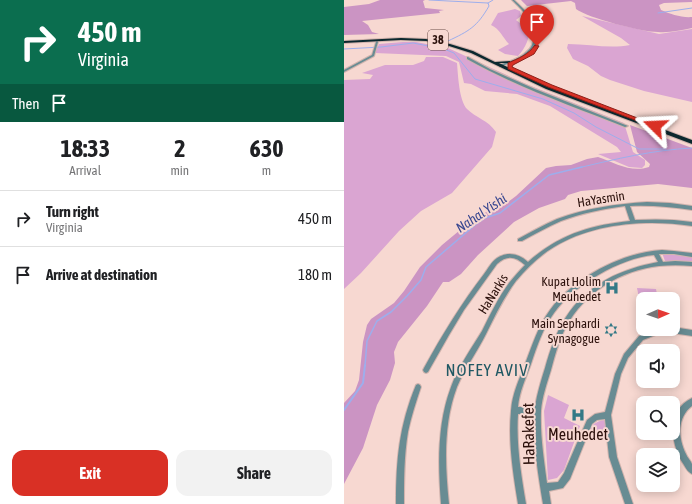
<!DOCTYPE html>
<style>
body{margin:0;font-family:"Asap Condensed",sans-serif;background:#f2f2f2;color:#202124;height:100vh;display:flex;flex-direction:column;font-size:15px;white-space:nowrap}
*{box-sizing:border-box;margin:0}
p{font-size:13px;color:#757577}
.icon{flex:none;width:22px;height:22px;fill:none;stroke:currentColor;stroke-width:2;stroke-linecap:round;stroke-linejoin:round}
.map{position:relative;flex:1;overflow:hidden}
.side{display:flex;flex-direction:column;background:#fff;width:344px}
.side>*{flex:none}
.guide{background:#0b6e4f;color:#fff;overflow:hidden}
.needle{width:26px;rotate:88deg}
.controls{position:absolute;left:292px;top:292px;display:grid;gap:8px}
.controls a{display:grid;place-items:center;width:44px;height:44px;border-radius:8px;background:#fff;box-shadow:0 2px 10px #0003;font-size:20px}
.pin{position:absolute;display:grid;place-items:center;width:34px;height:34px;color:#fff;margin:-41px -17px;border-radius:50% 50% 50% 0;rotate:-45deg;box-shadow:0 0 4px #0007}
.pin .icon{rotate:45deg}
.me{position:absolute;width:44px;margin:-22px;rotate:291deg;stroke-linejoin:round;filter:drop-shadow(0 0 3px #0008)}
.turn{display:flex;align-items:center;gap:14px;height:84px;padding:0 12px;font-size:18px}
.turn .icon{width:52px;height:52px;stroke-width:2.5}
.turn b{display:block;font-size:28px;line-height:34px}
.then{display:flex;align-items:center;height:38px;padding:0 12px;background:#0003;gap:8px;font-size:15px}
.eta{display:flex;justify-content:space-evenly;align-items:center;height:68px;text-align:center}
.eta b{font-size:24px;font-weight:700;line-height:28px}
.action{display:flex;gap:8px;margin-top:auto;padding:8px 12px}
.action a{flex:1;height:46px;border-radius:12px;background:#d93025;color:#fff;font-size:16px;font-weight:700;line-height:46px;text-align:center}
.action a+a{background:#f2f2f2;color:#202124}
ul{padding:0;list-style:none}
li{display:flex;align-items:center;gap:12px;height:56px;padding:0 12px;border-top:1px solid #e0e0e0}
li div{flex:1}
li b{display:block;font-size:15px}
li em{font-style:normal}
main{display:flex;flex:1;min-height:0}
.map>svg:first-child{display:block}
.green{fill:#daa5d2}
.forest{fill:#cb94c3}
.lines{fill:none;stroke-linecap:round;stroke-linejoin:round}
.stream-far2{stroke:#9daeec;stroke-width:1}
.stream-far1{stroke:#9daeec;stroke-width:1.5}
.stream{stroke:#9daeec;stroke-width:2}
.minor-casing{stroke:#d2b4ae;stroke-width:2}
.highway-casing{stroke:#d2b4ae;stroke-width:2}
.minor{fill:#688c93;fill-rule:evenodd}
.highway{fill:#0b282e;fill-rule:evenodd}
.route{fill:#d93025;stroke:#8d1f18}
.labels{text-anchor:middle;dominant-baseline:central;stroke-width:4;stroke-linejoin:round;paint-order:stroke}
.shield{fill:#f7d8d1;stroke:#694d47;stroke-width:1}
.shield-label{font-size:12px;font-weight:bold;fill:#2c110c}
.street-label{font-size:13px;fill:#2c110c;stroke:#f7d8d1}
.poi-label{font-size:13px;fill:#2c110c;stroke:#f7d8d1;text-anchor:end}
.water-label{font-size:14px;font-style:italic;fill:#394790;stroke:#f7d8d1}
.near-street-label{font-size:16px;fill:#2c110c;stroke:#f7d8d1}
.near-poi-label{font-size:16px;fill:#2c110c;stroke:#f7d8d1}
.near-neighbourhood-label{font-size:17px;letter-spacing:1px;fill:#205863;stroke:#f7d8d1}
</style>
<main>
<section class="side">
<div class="guide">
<div class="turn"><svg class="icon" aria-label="right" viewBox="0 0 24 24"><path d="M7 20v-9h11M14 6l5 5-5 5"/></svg><div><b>450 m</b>Virginia</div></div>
<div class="then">Then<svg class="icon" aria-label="arrive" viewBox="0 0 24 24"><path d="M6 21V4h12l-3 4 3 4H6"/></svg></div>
</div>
<div class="eta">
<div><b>18:33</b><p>Arrival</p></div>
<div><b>2</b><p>min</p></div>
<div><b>630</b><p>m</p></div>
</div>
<ul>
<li><svg class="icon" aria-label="right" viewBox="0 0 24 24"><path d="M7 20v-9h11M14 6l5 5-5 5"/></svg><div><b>Turn right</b><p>Virginia</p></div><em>450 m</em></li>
<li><svg class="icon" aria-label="arrive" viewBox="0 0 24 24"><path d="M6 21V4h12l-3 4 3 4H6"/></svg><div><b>Arrive at destination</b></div><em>180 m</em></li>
</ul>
<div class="action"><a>Exit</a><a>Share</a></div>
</section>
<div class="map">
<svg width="348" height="504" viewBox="0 0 348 504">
<rect width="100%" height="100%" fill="#f7d8d1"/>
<g class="green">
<path d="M171,9L176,11L177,16L172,20L176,23L186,24C187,35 182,48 174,56L161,54L154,50L165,44C159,38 156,29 147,25L154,13Z"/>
<path d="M238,16L315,34L348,29V102L300,91L266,80L257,76L244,66L229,59L223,48L224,44C245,44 266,49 286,45L277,38Z"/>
<path d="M59,42H72L104,48L182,84L280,123L289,152L301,160V165L298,168L285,167L254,154L277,152L273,147L206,106L173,94L141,91L127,84L120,83L115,62L102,56L31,53L35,44Z"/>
<path d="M82,57H99L113,63C114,75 115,100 123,109C132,118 144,120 152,132L148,147L108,193L77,211L55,231L17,273L0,289V80L26,79L29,75L18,73L41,65H69L80,61Z"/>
<path d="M318,253L336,254L348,256V262L321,261Z"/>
<path d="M293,288L312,289L314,299L295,298Z"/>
<path d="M204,395L225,405L220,418L236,426L220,470L213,478L204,480L200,411Z"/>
<path d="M261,420L263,439L242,436C246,427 250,421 261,420Z"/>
</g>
<g class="forest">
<path d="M36,0H81L79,1L81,8L100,10L95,11L96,13L18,21L24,25L28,32L35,34L0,35V7L25,4Z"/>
<path d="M177,0H348V2L320,3L315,5L317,10C326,14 338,18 348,17V28C337,30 326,33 314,32C298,32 244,18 232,9L231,3L227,1L183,6Z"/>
<path d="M286,125L348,148V188L314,184L237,191L224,195L221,199L195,208L170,222L134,255L117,274L105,282H99L83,306L54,342L50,352L51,363L46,380L33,405L19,448L0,484V403L11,391L15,380L19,342L23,325L27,319L50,303L60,291L76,267L98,245L133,216L160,205L172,196L202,168L212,166L227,165L243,159L254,157C271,163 287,173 305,167L306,164L293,152Z"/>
</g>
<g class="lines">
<g class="stream-far2">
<path d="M85,0L144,3L145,6C133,27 125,31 104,41"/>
<path d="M144,3L149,0"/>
<path d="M314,13L348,8"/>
<path d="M0,49L37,47L69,43L100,49L110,53L131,79L199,99L230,113L252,127L295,149H322"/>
<path d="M234,168C272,159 309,150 348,148"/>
</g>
<path class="stream-far1" d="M21,366L23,341L33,321L47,312L63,296L77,280L82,267L131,225L141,218L156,213L205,175L238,167"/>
<path class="stream" d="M0,410L19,383L21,365"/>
<defs>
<g id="minor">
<path d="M168,0H170C181,10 191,20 192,36L193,27L188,17L189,16L190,17L195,27L193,47L192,48L191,47L182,56L156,67L155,66V65C163,62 175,59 181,53C188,48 190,43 189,34C189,19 178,10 168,0Z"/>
<path d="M33,41L34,42L30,56L0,72V70L28,55L32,42Z"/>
<path d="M124,57L146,69L191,89L284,126L281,127C228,106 173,87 123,59V57Z"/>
<path d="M303,202L326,203L348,206V210C327,207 307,205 286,206L291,220C310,219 329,219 348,222V226C303,219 249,223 210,247C195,256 183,268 172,281C160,297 151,316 142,334C133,352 121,368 113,387C99,424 101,465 105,504H97C94,465 93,424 107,387C114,367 127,349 138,331C146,315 154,298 165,283C170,277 175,271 181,265C171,256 163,255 153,264L120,310L105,335L84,372L82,373L80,372L79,370L80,368C98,335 117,304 140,274C144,269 147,262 153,258C164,251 175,254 184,262C214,235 246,225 286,221L281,206C259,209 238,213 217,221C203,227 191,234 178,241H174V239C187,232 199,225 213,219C242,208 272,204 303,202Z"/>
<path d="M318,250L330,251L348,253V257L330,254H315L319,262L331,261L348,262V266C337,265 326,265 315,266C277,270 240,293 222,327C215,340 211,355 207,370C203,383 198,397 197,411C196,435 200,460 203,483L214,482L220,473L243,420L251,414L261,412L271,374L280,354L295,336L312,329H329V327L348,330V336L328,333L314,334L299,340L284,358L277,374L267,415L273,457L289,504H281L265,457L261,419L253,420L248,424L226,479L219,488L205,491L207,504H199C194,474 189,444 190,414H174C172,444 177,474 182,504H174C169,473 164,442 167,411C168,394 175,380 181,364C188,346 194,326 206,310C229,278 279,252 318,250ZM310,255L314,262C277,269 243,284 222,317C212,332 206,350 201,368C197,381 193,393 191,407H174C175,392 182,378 187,364C193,346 199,328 210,313C230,285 276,258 310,255Z"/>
<path d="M74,384L76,385L77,387C72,402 67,417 64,432C60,456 60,480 60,504H52C52,460 55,426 72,385Z"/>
<path d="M348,398V406C333,417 334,438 342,454C343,457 347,461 348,464C348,467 348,471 348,474C343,472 341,466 338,462C326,441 323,410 348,398Z"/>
</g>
<path id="highway" d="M57,38L82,39L106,44L129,51L151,62L166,61V63H155L206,87L348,140V144L202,89L127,53L105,46L82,41L57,40L0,43V41Z"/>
</defs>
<use href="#minor" class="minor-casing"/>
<use href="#highway" class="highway-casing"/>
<use href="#minor" class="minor"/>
<use href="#highway" class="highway"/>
</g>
<path class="route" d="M191,45L195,46L190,54L169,65L168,67L208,85L314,126L309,127L204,87L164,69V63C175,58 184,55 191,45Z"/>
<defs>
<symbol id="hospital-bare" viewBox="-9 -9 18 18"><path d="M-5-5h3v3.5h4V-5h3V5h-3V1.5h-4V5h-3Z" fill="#337986" stroke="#f7d8d1" stroke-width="2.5" paint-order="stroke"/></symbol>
<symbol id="synagogue-bare" viewBox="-9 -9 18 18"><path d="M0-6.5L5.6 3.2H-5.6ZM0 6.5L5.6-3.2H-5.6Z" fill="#337986" stroke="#f7d8d1" stroke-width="2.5" paint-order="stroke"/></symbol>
</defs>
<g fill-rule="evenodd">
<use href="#hospital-bare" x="258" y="278" width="20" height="20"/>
<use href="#synagogue-bare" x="257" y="320" width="20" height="20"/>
<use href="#hospital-bare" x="224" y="405" width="20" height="20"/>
</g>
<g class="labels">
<rect class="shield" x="84" y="30" width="20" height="20" rx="3"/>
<g class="shield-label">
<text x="94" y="40">38</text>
</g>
<g class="street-label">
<text transform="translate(257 199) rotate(-9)">HaYasmin</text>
<text transform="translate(149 294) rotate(-58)">HaNarkis</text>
</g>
<g class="poi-label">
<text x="257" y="281">Kupat Holim<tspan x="257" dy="15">Meuhedet</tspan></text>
<text x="256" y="323">Main Sephardi<tspan x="256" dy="15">Synagogue</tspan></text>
</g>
<g class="water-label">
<text transform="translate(137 213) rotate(-34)">Nahal Yishi</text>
</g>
<g class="near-street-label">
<text transform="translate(184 434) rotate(-91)">HaRakefet</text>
</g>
<g class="near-poi-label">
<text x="234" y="434">Meuhedet</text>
</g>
<g class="near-neighbourhood-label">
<text x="143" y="370">NOFEY AVIV</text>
</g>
</g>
</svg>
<div class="controls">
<a><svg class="needle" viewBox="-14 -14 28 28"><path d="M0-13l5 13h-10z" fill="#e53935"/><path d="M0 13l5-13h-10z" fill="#757577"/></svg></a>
<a><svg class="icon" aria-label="sound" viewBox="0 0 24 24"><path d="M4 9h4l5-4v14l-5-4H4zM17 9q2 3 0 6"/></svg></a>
<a><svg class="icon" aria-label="search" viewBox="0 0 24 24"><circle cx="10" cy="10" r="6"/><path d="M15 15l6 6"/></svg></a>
<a><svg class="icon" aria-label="layers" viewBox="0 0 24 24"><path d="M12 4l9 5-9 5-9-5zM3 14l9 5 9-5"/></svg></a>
</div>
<div class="pin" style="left:193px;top:46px;background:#d93025"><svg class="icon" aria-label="arrive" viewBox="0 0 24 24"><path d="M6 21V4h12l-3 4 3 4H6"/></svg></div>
<svg class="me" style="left:311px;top:126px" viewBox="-20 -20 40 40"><path d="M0-17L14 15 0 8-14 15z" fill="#d93025" stroke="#fff" stroke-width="4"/></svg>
</div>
</main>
